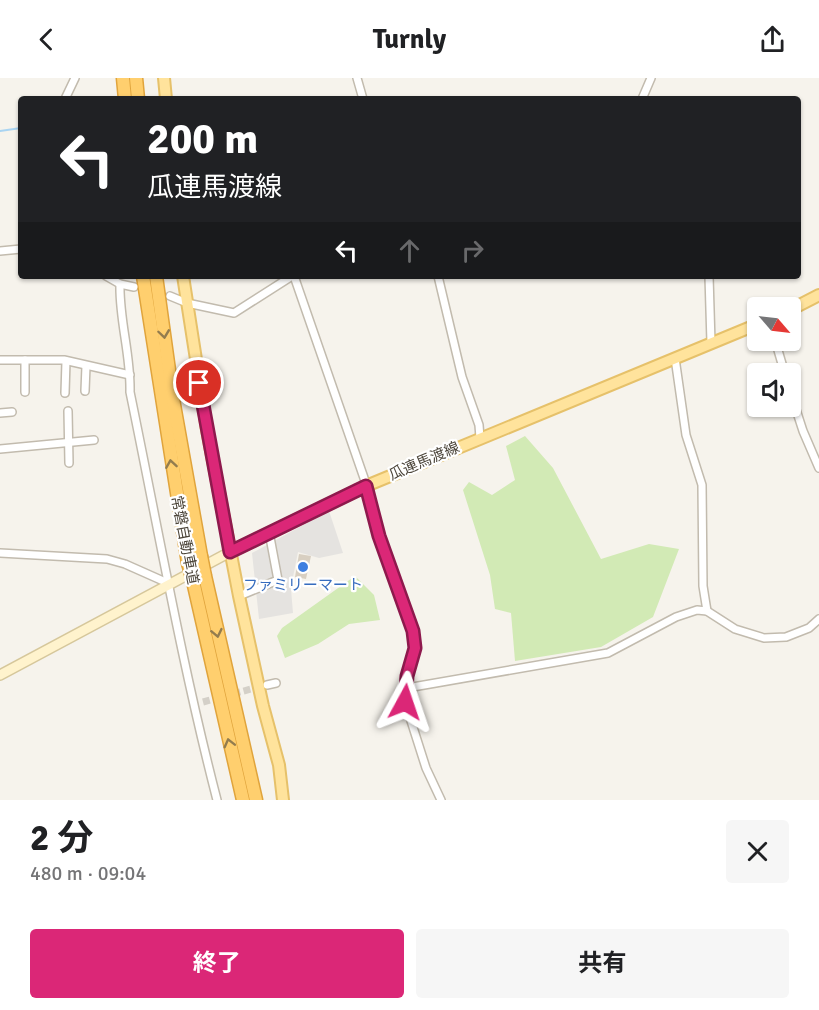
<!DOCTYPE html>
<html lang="ja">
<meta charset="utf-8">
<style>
body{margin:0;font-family:Signika,"Noto Sans JP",sans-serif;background:#f6f6f6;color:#202124;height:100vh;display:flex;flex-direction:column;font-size:22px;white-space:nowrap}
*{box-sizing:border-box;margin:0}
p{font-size:20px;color:#757577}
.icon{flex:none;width:33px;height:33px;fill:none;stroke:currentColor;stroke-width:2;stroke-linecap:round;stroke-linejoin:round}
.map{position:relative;height:722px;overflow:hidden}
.panel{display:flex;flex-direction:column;background:#fff;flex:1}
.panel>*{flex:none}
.guide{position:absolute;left:18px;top:18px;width:783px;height:183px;border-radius:6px;box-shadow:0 2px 4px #0004;background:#202124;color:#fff;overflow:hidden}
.needle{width:39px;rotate:118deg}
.buttons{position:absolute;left:747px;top:219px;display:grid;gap:12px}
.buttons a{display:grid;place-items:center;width:54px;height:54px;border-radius:6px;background:#fff;box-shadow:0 2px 4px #0004;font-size:30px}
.pin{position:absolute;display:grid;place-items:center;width:51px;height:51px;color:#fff;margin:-26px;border:3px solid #fff;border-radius:50%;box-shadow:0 2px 6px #0007}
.me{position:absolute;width:66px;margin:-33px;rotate:5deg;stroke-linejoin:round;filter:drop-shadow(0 0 4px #0008)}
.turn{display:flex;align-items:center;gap:21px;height:126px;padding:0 30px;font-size:27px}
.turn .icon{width:78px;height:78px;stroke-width:2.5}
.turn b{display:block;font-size:42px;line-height:51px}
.lanes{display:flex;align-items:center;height:57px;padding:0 30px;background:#0003;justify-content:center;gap:30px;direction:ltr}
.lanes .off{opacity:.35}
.round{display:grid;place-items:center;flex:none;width:63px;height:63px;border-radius:6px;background:#f6f6f6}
.summary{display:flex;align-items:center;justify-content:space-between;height:102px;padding:0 30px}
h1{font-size:36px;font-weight:700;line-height:45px}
.primary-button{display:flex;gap:12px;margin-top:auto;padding:12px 30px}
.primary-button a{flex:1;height:69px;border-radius:6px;background:#db2777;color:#fff;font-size:24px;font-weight:700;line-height:69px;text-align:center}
.primary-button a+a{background:#f6f6f6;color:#202124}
header{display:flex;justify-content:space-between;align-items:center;height:78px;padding:0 30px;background:#fff;font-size:27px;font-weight:700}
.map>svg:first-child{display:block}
.green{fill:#d2eab5}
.parking{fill:#e5e3e0}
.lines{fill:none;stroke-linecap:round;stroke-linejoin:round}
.stream{stroke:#a9d4f2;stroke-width:2}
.building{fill:#d8cfc1}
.street-tunnel{stroke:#d4d0c8;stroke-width:7;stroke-dasharray:7 3.5;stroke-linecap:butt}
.street-casing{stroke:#c2bbae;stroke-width:10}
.secondary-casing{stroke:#d6c79b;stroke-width:12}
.primary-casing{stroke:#e6c16a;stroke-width:14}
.highway-casing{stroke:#e0a43c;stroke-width:15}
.street{stroke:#fff;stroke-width:7}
.secondary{stroke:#fff3cd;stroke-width:9}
.primary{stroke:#ffe39c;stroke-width:10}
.highway{stroke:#ffcf6e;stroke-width:12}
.highway-bridge-casing{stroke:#e0a43c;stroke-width:15;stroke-linecap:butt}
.highway-bridge{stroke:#ffcf6e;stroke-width:12}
.oneway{stroke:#937c4e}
.route-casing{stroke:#8e194d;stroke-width:15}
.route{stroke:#db2777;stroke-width:10}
.shop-dot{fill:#3f7fe0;stroke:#fff;stroke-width:2}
.labels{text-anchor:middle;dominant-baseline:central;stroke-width:4.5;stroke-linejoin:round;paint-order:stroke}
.street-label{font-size:15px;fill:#4b4439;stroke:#fff}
.shop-label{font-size:15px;fill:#366cbe;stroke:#fff}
</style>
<header><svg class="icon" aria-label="back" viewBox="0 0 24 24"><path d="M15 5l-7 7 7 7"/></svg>Turnly<svg class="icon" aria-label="share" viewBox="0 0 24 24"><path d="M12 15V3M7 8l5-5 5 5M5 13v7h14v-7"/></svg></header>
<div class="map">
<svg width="819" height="722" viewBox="0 0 819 722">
<rect width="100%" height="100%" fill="#f6f3ec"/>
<g class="green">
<path d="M525,358L553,390L601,481L649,466L679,471L653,539L601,569L515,583L511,535L495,531L490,497L463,412L469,404L492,417L515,402L506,368Z"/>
<path d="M355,498L374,517L380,542L349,546L318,566L285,580L277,558L282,550Z"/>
</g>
<path class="parking" d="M329,433L343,475L319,480L298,474L293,499H290L293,535L259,541L252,475Z"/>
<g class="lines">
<path class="stream" d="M0,53L21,50"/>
</g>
<path class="building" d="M299,476L311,478L306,501L295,499Z"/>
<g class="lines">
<path class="street-tunnel" d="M203,624L262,608"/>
<defs>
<g id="street">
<path d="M357,0L363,21"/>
<path d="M65,21L75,0"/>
<path d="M642,21L651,0"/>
<path d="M0,173L21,171"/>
<path d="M106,198L120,206L134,209"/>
<path d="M294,198L364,400L379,458L413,553L415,571L407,598L405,624L426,690L441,722"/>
<path d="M438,198L462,299L479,347L480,360"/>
<path d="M709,198L711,265"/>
<path d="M120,206C119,242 131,277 130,314C158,450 182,587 217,722"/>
<path d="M170,218L187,225L234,235L292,198"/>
<path d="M775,262L785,296"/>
<path d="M675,280L686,357L702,407L703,508L707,533"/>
<path d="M0,282H64L130,297"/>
<path d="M25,282V314"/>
<path d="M85,313L86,288"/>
<path d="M790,313L803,353L819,390"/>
<path d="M65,315L66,283"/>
<path d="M68,333L69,385"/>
<path d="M0,335L12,334"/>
<path d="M0,371L94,362"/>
<path d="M0,475L107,481L125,486L170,506"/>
<path d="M239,518L278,502L269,454"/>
<path d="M267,607L276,605"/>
<path d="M407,610L608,575L676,539L697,532L707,533L735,551L764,560L786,559L809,550L819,541"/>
</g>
<path id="secondary" d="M0,597L230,474"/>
<g id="primary">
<path d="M164,0L166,21"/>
<path d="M183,198L207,352L239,518L263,628L279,687L283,722"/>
<path d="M790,232L819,217"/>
<path d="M230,474L366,408L758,246"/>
</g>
<g id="highway">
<path d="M123,0L125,21"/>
<path d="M136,0L138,21"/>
<path d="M143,198L188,485"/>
<path d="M156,198L173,321L201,478"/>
<path d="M205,498L256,722"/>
<path d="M193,503L243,722"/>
</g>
</defs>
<use href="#street" class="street-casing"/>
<use href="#secondary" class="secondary-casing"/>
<use href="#primary" class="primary-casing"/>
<use href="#highway" class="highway-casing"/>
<use href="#street" class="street"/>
<use href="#secondary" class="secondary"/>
<use href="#primary" class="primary"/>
<use href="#highway" class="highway"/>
<defs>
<g id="highway-bridge">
<path d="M201,478L205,498"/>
<path d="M188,485L193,503"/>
</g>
</defs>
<use href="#highway-bridge" class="highway-bridge-casing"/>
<use href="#highway-bridge" class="highway-bridge"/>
</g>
<defs><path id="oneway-chevron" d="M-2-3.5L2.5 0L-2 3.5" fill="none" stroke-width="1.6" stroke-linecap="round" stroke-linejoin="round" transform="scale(1.5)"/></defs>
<g class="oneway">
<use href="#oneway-chevron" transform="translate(164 256) rotate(82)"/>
<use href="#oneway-chevron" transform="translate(171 386) rotate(-99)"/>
<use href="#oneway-chevron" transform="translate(217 555) rotate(78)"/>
<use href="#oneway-chevron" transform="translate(229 665) rotate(-104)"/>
</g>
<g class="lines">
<defs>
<path id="route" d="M199,305L230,474L366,408L379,458L413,553L415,570L407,598L405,624"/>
</defs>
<use href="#route" class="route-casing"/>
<use href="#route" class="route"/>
</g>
<circle class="shop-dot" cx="303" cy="489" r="6"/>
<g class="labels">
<g class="street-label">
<text transform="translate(424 383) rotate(-23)">瓜連馬渡線</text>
<text transform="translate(185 462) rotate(79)">常磐自動車道</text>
</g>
<g class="shop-label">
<text x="303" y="507">ファミリーマート</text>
</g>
</g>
</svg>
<div class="buttons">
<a><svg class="needle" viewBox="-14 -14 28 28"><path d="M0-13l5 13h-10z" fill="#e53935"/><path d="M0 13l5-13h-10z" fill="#757577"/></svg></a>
<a><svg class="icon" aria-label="sound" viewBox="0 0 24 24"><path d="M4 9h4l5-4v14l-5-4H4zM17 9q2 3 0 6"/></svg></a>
</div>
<div class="pin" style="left:199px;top:305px;background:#d93025"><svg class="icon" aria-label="arrive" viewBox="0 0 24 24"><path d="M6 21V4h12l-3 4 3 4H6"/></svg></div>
<svg class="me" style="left:405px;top:624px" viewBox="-20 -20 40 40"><path d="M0-17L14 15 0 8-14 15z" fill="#db2777" stroke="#fff" stroke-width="4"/></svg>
<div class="guide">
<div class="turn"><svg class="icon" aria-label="left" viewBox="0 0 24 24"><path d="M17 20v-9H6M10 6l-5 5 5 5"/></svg><div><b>200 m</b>瓜連馬渡線</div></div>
<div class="lanes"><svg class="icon" aria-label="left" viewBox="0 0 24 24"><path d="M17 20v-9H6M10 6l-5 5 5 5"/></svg><svg class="icon off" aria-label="ahead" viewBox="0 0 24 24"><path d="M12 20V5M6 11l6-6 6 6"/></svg><svg class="icon off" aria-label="right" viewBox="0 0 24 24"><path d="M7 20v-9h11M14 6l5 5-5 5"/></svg></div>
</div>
</div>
<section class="panel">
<div class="summary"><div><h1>2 分</h1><p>480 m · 09:04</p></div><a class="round"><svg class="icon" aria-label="close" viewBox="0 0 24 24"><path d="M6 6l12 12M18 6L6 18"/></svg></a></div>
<div class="primary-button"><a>終了</a><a>共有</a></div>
</section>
